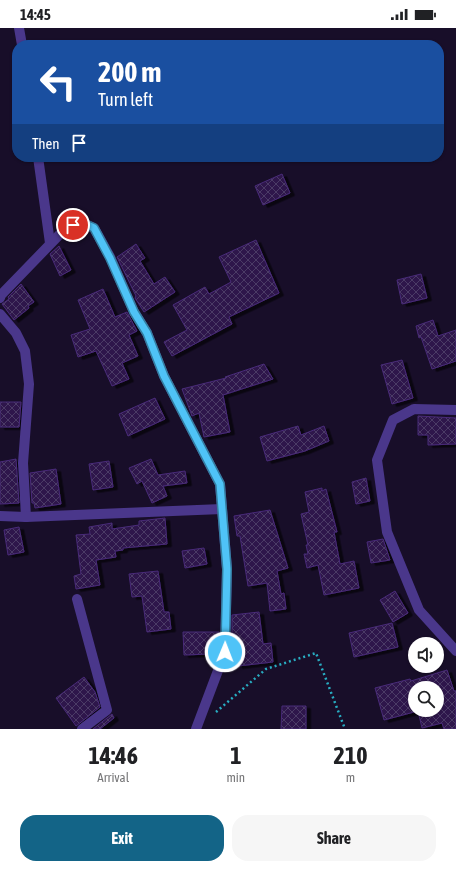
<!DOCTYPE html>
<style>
body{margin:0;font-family:"Asap Condensed",sans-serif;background:#f6f6f6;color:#202124;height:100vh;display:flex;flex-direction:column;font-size:15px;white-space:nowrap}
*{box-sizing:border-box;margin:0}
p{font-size:13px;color:#757577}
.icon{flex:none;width:22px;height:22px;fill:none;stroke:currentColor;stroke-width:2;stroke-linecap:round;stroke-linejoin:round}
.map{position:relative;height:701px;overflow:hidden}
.details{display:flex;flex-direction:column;background:#fff;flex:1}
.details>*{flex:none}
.top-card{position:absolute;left:12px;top:12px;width:432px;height:122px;border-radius:16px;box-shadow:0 1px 3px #0004;background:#1a4fa0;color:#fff;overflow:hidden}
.controls{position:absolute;left:408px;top:609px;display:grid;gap:8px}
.controls a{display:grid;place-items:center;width:36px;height:36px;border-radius:50%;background:#fff;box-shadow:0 1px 3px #0004;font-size:20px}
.pin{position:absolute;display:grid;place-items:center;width:34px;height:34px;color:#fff;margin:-17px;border:2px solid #fff;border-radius:50%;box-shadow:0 1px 4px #0007}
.me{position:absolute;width:44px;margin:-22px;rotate:1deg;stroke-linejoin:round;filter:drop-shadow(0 0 3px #0008)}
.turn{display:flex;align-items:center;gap:14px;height:84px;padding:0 20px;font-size:18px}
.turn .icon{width:52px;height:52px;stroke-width:2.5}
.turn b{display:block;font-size:28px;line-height:34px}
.then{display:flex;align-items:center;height:38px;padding:0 20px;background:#0003;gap:8px;font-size:15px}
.eta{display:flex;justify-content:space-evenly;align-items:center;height:68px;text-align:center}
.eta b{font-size:24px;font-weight:700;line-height:28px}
.button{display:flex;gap:8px;margin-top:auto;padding:8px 20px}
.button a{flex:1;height:46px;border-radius:16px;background:#136487;color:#fff;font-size:16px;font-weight:700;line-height:46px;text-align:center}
.button a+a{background:#f6f6f6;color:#202124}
.status{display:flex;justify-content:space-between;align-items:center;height:28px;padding:0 20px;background:#fff;direction:ltr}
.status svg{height:11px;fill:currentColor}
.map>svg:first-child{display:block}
.building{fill:url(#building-cross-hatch);stroke:#492a79;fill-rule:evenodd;filter:url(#shadow)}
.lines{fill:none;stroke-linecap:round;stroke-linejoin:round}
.path{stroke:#28adc2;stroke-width:2.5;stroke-dasharray:2 3;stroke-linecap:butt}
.minor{stroke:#4a378b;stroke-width:10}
.route-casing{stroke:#337fa1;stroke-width:10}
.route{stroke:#4fc3f7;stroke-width:7}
</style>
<div class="status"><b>14:45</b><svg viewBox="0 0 49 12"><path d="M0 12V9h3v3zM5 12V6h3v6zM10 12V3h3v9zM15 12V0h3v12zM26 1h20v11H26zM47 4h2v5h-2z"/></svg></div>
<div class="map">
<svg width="456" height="701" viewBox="0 0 456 701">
<defs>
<pattern id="building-cross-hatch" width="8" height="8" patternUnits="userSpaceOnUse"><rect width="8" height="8" fill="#2d194b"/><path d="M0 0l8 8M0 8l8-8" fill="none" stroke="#4b3a66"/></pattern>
<filter id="shadow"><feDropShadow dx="4.5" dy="2.5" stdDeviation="0" flood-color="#0009"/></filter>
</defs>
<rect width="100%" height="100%" fill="#180e29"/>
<g class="building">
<path d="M282,146L290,165L263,177L255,158Z"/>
<path d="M256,212L279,265L229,289L232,296L172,328L164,314L187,302L173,277L205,259L209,266L231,254L219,229Z"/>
<path d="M136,216L145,230L140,233L154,256L165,249L175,264L144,284L135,270L136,268L117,229Z"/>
<path d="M59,218L71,242L60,248L50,226Z"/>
<path d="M421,246L427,270L402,276L397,252Z"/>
<path d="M21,256L34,274L28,278L29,280L14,292L2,276L9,271L8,269Z"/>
<path d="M103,261L115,289L127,284L137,303L129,307L138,328L122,335L129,351L112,358L96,323L78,329L71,307L90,301L78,272Z"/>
<path d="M433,292L438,308L456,302V333L432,341L421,309L419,310L416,298Z"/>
<path d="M402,332L413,370L392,376L381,337Z"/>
<path d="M264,336L273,351L223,367L230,404L204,409L199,385L192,388L182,361L226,350L225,349Z"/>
<path d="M155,370L165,391L128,408L119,386Z"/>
<path d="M0,374H21L19,399H0Z"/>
<path d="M418,388L456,390V416L428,417V407H418Z"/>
<path d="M298,398L301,407L324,398L329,413L305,423L267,433L260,409Z"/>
<path d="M16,431L19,475L0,476V434Z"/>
<path d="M151,431L158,447L185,443L187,455L163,458L167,468L152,475L142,453L137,456L129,440Z"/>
<path d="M109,433L113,459L93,462L89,436Z"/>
<path d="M56,441L61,476L35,480L34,475H32L30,445Z"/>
<path d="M366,450L370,473L356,476L352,454Z"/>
<path d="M322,460V463L326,461L337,504H334L340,536L354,533L359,560L324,567L318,537L307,540L304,526H308L306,517H308L301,486L309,484L305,464Z"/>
<path d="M270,482L288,540L277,543L281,566L284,565L286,581L270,583L267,555L248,558L240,508H237L234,488Z"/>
<path d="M165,490L167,516L123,520V522L115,523L116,529L96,532L100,557L76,561L74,548L81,546L76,507L90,506L89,499L112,495V501L139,497V493Z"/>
<path d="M19,499L24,524L8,527L4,502Z"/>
<path d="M383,511L390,532L371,535L367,514Z"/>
<path d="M204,520L207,536L185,540L182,523Z"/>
<path d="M158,543L164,584H169L171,601L147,604L142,568L132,569L129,546Z"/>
<path d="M395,563L408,585L393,594L380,572Z"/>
<path d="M259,584L263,616L271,615L273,634L238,638L235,624H232V587Z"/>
<path d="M392,595L398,619L354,629L349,605Z"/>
<path d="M183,604H219L218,624H211V626L184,627Z"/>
<path d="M447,642L454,663H456V701H444L442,695L422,700L418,683L384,692L375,660L410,651L411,653ZM415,660H437V682H415Z"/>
<path d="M84,649L95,664L100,679L76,698L56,670Z"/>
<path d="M282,678H306V701H281Z"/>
<path d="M112,686L114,690L100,701H93Z"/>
</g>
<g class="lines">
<path class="path" d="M216,684L266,641L316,625L345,701"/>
<g class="minor">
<path d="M19,0L22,17"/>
<path d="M38,129L50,215"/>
<path d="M0,270L1,267L61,205L73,197L83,195L94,200L110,229L134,284L147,305L164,348L220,456L227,541L225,624L196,701"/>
<path d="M0,286L16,305L25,323L29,356L23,435L26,489"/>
<path d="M456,382L414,381L393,392L377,432L387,504L419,582L456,623"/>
<path d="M0,488L26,489L222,481"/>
<path d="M77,571L107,682L82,701"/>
</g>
</g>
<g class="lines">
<defs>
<path id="route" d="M73,197L83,195L94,200L110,230L134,284L147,305L164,348L220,456L227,541L225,624"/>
</defs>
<use href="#route" class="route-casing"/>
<use href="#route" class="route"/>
</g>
</svg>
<div class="controls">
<a><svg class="icon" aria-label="sound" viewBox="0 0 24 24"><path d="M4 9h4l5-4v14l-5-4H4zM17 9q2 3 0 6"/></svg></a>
<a><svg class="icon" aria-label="search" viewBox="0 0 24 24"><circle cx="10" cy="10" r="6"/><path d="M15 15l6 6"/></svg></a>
</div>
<div class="pin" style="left:73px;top:197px;background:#d93025"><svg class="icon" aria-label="arrive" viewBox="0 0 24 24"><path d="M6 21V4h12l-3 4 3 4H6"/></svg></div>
<svg class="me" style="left:225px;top:624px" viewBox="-20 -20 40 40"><circle r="17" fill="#4fc3f7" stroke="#fff" stroke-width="3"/><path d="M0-11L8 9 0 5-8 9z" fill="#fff"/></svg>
<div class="top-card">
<div class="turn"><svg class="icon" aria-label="left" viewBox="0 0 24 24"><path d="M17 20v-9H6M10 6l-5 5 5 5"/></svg><div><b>200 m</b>Turn left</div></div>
<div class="then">Then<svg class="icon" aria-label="arrive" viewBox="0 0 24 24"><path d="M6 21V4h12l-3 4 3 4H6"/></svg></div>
</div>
</div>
<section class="details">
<div class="eta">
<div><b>14:46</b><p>Arrival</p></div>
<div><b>1</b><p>min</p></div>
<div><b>210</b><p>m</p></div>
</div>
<div class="button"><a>Exit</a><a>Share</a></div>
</section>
